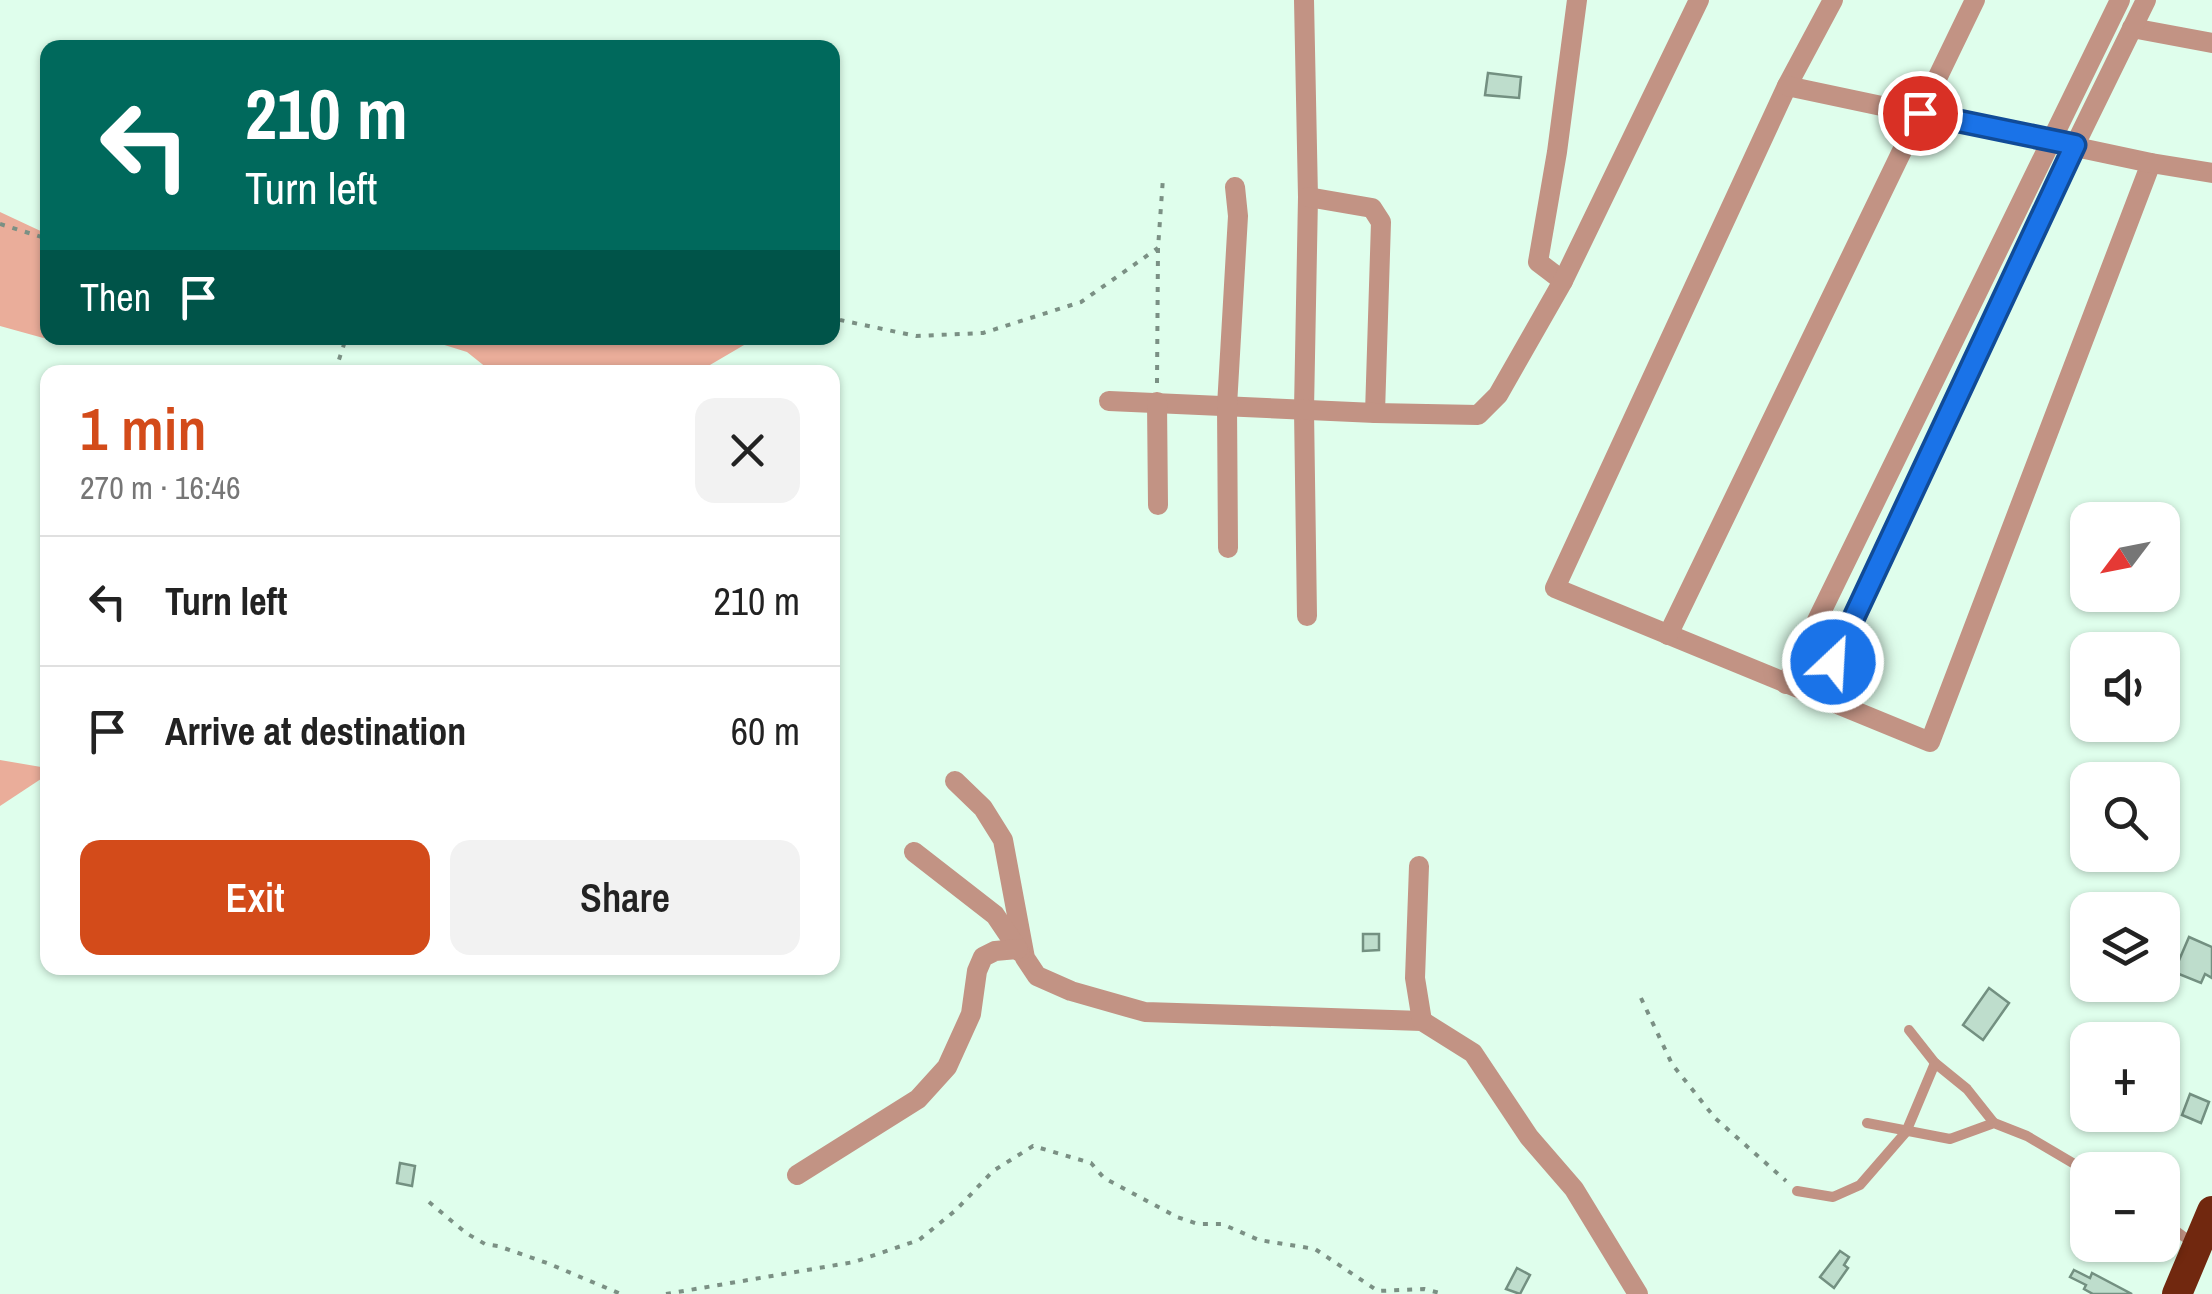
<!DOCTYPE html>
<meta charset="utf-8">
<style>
body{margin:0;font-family:"Archivo Narrow",sans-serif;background:#f2f2f2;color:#222;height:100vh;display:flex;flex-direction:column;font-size:38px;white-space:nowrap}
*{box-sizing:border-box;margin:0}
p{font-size:32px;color:#767676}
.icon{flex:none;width:55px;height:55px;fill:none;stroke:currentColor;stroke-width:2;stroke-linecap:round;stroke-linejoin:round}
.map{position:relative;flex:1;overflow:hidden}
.details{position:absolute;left:40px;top:365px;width:800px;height:610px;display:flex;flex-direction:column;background:#fff;border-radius:20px;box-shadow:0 2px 8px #0004}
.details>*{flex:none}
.banner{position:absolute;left:40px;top:40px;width:800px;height:305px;border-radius:20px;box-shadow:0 2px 8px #0004;background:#00695c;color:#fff;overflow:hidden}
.needle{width:65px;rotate:238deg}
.controls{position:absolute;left:2070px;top:502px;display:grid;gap:20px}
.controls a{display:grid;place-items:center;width:110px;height:110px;border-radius:20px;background:#fff;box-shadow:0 2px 8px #0004;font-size:50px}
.pin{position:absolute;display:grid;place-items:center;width:85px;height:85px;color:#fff;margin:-42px;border:5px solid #fff;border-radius:50%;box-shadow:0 2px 10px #0007}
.me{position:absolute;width:110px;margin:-55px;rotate:25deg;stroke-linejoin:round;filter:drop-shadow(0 0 8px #0008)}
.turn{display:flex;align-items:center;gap:35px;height:210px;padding:0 40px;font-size:45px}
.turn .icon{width:130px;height:130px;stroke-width:2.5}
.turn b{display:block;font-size:70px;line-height:85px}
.then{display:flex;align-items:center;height:95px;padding:0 40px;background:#0003;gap:20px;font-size:38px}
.round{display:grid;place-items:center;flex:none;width:105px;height:105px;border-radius:20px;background:#f2f2f2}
.overview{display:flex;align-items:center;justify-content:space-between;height:170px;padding:0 40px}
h1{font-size:60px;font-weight:600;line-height:75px;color:#d34b1a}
.action{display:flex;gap:20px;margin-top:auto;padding:20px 40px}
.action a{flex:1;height:115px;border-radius:20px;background:#d34b1a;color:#fff;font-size:40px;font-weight:600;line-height:115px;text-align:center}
.action a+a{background:#f2f2f2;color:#222}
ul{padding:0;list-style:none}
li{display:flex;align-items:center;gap:30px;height:130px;padding:0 40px;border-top:2px solid #e0e0e0}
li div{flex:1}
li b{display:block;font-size:38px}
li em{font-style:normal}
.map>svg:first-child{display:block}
.forest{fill:#eaad9a}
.building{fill:#beddcc;stroke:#739081;stroke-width:2.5}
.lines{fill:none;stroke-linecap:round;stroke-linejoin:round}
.path{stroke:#7b9084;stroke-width:4;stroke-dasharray:5 8;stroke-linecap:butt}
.lane{stroke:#c29384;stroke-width:10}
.street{stroke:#c29384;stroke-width:20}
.highway{stroke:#71280f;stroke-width:30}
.route-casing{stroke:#114b97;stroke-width:25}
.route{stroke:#1a73e8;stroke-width:18}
</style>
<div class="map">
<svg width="2212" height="1294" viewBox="0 0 2212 1294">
<rect width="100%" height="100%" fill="#dffeec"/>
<g class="forest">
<path d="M0,212L47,234L48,338H72L65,344L0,326Z"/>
<path d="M422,338H756L698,372H492L467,352Z"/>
<path d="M0,760L47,768V775L0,806Z"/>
</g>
<g class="building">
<path d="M1488,73L1521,77L1519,98L1485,95Z"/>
<path d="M1363,934H1379V950L1363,951Z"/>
<path d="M2189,937L2212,947V978L2205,974L2201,983L2174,972Z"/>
<path d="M1989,988L2009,1003L1983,1040L1963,1025Z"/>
<path d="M2190,1094L2209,1102L2201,1123L2182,1115Z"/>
<path d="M400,1163L415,1166L412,1186L397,1183Z"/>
<path d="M1840,1251L1849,1257L1844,1265L1848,1268L1834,1288L1820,1277Z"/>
<path d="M1517,1268L1530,1275L1520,1294L1506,1289Z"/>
<path d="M2074,1270L2090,1278L2092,1273L2132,1294H2093L2084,1289L2086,1285L2070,1277Z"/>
</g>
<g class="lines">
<g class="path">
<path d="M0,224L48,239"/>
<path d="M832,309L840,320L916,336L983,333L1081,302L1158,248"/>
<path d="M335,372L346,338"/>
<path d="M1157,383L1158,248L1163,178"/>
<path d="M1641,998L1672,1064L1715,1118L1786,1181"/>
<path d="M429,1202L466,1233L485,1244L498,1246L547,1263L621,1294"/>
<path d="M666,1294L854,1262L919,1240L956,1210L993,1171L1033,1146L1091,1163L1104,1178L1177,1217L1198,1224H1222L1259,1240L1315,1249L1378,1291L1424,1289L1444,1294"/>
</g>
<g class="lane">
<path d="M1909,1030L1935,1063L1967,1089L1994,1123"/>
<path d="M1867,1123L1950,1139L1994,1123L2027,1136L2088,1172"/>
<path d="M1797,1191L1833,1197L1860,1185L1906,1132L1935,1063"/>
<path d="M2162,1221L2194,1244"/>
</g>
<g class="street">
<path d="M1304,0L1308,197L1304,410L1307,616"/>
<path d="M1833,0L1787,86L1555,588L1930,742L2151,163"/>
<path d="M2132,28L2212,43"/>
<path d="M1787,86L2151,163L2212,173"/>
<path d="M1308,197L1372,208L1381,222L1375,413"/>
<path d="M1563,281L1538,262L1557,152L1577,0"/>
<path d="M1109,401L1375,413L1478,415L1498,395L1563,281L1699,0"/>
<path d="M1157,402L1158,505"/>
<path d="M1228,548L1227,406L1238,216L1235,187"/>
<path d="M1668,635L1975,0"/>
<path d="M1786,684L2120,0"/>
<path d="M1817,696L2075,145L2146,0"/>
<path d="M955,781L983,808L1003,840L1025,958L1037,976L1071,991L1145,1012L1422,1021L1473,1053L1529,1137L1574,1189L1638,1294"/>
<path d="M914,852L995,915L1020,952"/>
<path d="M1419,866L1415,978L1422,1021"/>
<path d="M797,1175L918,1099L947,1067L971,1014L977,971L983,957L995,951L1018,949"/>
</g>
<path class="highway" d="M2177,1294L2212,1211"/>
</g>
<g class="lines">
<defs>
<path id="route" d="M1833,662L2075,145L1920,113"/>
</defs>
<use href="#route" class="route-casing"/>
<use href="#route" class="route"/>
</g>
</svg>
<div class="controls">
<a><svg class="needle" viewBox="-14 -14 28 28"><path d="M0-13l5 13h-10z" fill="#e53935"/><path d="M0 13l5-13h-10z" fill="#767676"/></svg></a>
<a><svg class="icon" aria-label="sound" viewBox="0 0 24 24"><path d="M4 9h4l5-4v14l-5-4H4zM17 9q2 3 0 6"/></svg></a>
<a><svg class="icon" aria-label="search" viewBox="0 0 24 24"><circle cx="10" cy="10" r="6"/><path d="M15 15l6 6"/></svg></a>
<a><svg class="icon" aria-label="layers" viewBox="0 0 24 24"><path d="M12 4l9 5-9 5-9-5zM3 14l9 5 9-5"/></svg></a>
<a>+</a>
<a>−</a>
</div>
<div class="pin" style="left:1920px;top:113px;background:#d93025"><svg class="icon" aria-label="arrive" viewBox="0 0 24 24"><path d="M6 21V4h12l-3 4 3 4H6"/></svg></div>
<svg class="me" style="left:1833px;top:662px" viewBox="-20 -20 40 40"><circle r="17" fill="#1a73e8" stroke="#fff" stroke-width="3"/><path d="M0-11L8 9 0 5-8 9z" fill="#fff"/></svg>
<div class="banner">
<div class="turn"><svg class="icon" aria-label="left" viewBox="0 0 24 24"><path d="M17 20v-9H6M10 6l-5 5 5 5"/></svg><div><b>210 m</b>Turn left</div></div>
<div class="then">Then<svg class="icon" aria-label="arrive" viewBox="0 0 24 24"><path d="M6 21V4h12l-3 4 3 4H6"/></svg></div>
</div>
<section class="details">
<div class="overview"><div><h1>1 min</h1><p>270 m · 16:46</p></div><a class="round"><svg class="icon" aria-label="close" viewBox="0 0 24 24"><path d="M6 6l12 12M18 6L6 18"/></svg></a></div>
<ul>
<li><svg class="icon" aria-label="left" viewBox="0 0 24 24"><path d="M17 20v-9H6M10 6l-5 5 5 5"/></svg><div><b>Turn left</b></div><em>210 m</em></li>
<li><svg class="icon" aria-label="arrive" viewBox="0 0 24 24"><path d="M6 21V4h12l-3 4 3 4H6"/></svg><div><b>Arrive at destination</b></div><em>60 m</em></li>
</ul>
<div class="action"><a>Exit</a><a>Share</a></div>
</section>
</div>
